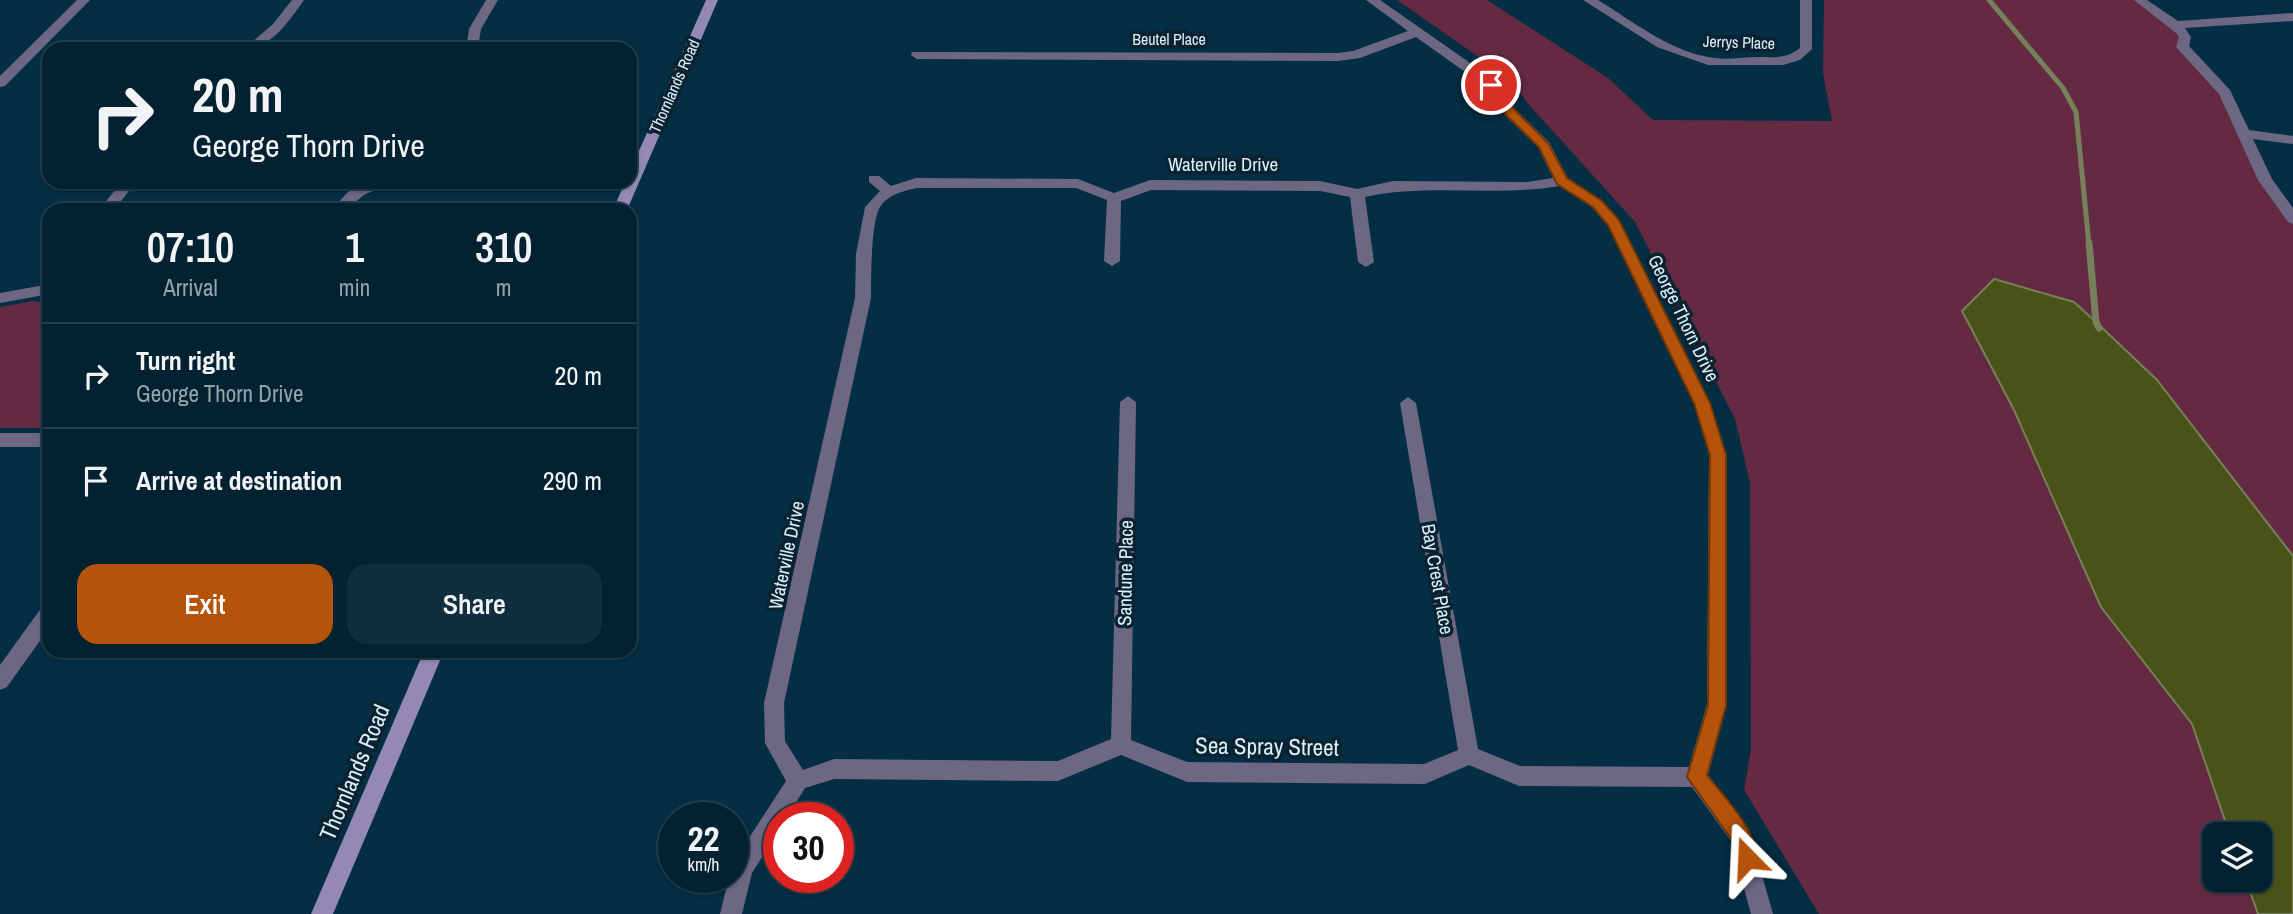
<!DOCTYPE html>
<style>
body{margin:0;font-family:"Archivo Narrow",sans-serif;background:#102f3e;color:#f1f3f6;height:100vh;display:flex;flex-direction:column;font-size:26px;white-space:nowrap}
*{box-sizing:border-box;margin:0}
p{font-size:23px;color:#96a4ac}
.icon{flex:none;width:38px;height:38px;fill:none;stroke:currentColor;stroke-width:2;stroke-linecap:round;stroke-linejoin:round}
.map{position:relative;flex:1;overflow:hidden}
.side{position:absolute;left:42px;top:203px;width:595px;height:455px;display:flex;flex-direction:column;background:#022232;border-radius:21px;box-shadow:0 2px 5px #0004,0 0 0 2px #233f4d}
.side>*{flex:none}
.guide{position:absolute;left:42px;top:42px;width:595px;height:147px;border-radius:21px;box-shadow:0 2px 5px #0004,0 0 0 2px #233f4d;background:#022232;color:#f1f3f6;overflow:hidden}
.buttons{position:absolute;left:2202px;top:822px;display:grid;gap:14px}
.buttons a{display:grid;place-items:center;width:70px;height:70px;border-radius:14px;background:#022232;box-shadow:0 2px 5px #0004,0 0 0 2px #233f4d;font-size:35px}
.speed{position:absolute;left:658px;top:802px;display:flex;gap:14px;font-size:35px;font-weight:700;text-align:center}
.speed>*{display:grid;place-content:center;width:91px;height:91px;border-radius:50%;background:#022232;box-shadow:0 2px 5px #0004,0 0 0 2px #233f4d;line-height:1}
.speed small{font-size:18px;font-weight:400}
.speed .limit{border:10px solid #d22;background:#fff;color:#111}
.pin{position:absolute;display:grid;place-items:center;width:60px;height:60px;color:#fff;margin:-30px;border:4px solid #fff;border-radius:50%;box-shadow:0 2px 7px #0007}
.me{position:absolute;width:77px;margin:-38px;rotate:339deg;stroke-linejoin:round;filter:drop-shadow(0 0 5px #0008)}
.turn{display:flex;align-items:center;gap:24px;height:147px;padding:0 35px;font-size:32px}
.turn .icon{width:91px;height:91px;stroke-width:2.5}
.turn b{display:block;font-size:49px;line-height:60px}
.eta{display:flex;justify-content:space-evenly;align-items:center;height:119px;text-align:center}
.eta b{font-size:42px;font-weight:600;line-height:49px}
.action{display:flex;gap:14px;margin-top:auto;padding:14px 35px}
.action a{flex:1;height:80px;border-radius:21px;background:#b45309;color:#fff;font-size:28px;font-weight:600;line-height:80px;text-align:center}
.action a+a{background:#102f3e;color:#f1f3f6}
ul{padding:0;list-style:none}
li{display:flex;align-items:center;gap:21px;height:105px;padding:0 35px;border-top:2px solid #233f4d}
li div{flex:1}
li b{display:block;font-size:26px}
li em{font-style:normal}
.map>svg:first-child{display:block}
.green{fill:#642a42;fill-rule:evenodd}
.water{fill:#4b5217;stroke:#76815c;stroke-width:2}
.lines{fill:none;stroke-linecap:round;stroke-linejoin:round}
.stream-far1{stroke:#76815c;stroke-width:5}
.stream{stroke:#76815c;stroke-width:7}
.street{fill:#6e6783;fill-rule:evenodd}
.secondary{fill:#9489b5;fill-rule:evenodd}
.route{fill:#b45309;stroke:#753606;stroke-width:2}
.labels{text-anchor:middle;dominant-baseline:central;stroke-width:7;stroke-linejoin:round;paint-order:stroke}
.far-street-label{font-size:16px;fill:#d9effd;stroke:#0b2331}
.street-label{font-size:19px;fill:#d9effd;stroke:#0b2331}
.near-street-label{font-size:23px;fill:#d9effd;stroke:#0b2331}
</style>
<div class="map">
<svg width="2293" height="914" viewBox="0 0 2293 914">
<rect width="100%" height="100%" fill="#032e43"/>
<g class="green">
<path d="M1397,0H1487L1608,78L1653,120L1832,121L1823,73L1824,0H2140L2179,25L2182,47L2214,80L2293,219V914H1819L1744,790L1751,748L1750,483L1735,419L1635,222L1531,107L1506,76ZM2214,835H2259V880H2214Z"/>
<path d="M34,301L49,304V428H0V307Z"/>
</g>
<path class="water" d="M1994,279L2074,302L2096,322L2157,380L2293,556V914H2258L2246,880H2259V835H2230L2192,724L2101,607L2014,410L1962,311Z"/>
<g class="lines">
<path class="stream-far1" d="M1989,0L2063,88L2076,112L2089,245"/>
<path class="stream" d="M2089,243L2096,322L2099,328"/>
<g class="street">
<path d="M77,0H90L5,86L0,87V76Z"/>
<path d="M292,0H304C289,21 271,49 244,49L273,24Z"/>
<path d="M486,0H498L481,29L478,48L466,49L469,29Z"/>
<path d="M1366,0H1380L1496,81L1516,110L1549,142L1568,178L1602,201L1619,220L1710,403L1727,455V704L1708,775L1749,829L1773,914H1751L1731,841L1692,787L1519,786L1469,765L1425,784L1187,782L1121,755L1058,781L834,779L805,788L787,817H779V831L752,873L742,914H720L729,877H733L734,861L786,781L765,743L764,703L855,298L856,254L865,207L880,191L869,182V176H879L891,186L916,178L1078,179L1114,193L1150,180L1320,181L1357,189L1393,181L1527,182L1553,178L1538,147L1506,116L1486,87L1416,37L1360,58L1338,61L917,59L911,55L912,52L1338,53L1353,51L1408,31ZM1560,186L1592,207L1608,225L1694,403L1709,455L1707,704L1689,767L1520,766L1478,749L1416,403L1408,397L1400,403L1458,750L1424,764L1187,762L1131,740L1136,402L1128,396L1120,402L1111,739L1058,761L834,759L803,770L785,741L784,703L871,298C871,278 871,226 879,209C886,195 903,191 917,188H1076L1107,200L1104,261L1112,266L1120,261L1121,201L1151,190L1320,191L1350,197L1358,262L1366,267L1374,262L1365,197C1428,183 1495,197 1560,186Z"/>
<path d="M1583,0H1598C1634,22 1672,53 1715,58C1729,60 1744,57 1758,57C1774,57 1787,59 1800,48V0H1812V49L1800,60L1783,65H1708L1657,47Z"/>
<path d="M2134,0H2147L2178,21L2293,13V21L2185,28L2191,37L2189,46L2230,90L2249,130L2293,136V144L2253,139L2272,179L2293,208V224L2288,222L2258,180L2219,94L2176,47L2179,37L2176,33Z"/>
<path d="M125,182L132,187L114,210H99L120,184Z"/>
<path d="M369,182H392L364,195L346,210H331L348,192Z"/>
<path d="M39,286L49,288V298L39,296L0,303V293Z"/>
<rect x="0" y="433" width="49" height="14"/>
<path d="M49,605V628L7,687L0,690V665L42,607Z"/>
</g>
<g class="secondary">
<path d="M706,0H718L627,210H613L625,182H630V171Z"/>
<path d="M424,651H444L333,914H311Z"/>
</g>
</g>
<path class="route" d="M1491,81L1495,82L1515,110L1548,143L1567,178L1602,201L1619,220L1710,403L1726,455V705L1707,775C1723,796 1765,838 1754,865L1747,868L1740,865L1732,840L1687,777L1708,705L1710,455L1694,403L1608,225L1593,207L1557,184L1539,147L1506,115L1485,85Z"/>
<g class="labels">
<g class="far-street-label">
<text x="1169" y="39">Beutel Place</text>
<text transform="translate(1739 42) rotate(2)">Jerrys Place</text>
<text transform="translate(674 86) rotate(-66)">Thornlands Road</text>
</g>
<g class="street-label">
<text x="1223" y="164">Waterville Drive</text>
<text transform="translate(1684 318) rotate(64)">George Thorn Drive</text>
<text transform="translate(786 555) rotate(-78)">Waterville Drive</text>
<text transform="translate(1125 573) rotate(-89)">Sandune Place</text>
<text transform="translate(1438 579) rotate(80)">Bay Crest Place</text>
</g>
<g class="near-street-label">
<text transform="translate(1267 746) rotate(1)">Sea Spray Street</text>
<text transform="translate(354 772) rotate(-67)">Thornlands Road</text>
</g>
</g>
</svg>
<div class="buttons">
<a><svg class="icon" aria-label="layers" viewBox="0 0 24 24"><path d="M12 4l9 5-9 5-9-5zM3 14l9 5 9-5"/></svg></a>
</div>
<div class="speed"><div>22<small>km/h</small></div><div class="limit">30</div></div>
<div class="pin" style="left:1491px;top:85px;background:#d93025"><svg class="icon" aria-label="arrive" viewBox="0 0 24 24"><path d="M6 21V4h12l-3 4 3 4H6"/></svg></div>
<svg class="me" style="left:1747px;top:858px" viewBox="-20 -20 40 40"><path d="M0-17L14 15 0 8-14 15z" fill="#b45309" stroke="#fff" stroke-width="4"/></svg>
<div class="guide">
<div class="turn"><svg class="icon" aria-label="right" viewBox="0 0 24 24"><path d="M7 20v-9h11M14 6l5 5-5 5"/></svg><div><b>20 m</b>George Thorn Drive</div></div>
</div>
<section class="side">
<div class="eta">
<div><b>07:10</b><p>Arrival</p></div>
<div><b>1</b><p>min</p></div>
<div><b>310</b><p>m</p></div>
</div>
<ul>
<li><svg class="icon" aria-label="right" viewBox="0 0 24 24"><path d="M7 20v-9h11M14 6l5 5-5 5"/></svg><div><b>Turn right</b><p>George Thorn Drive</p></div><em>20 m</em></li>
<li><svg class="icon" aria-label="arrive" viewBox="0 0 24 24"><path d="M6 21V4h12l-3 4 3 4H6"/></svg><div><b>Arrive at destination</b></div><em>290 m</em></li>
</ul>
<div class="action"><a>Exit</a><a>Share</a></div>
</section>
</div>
